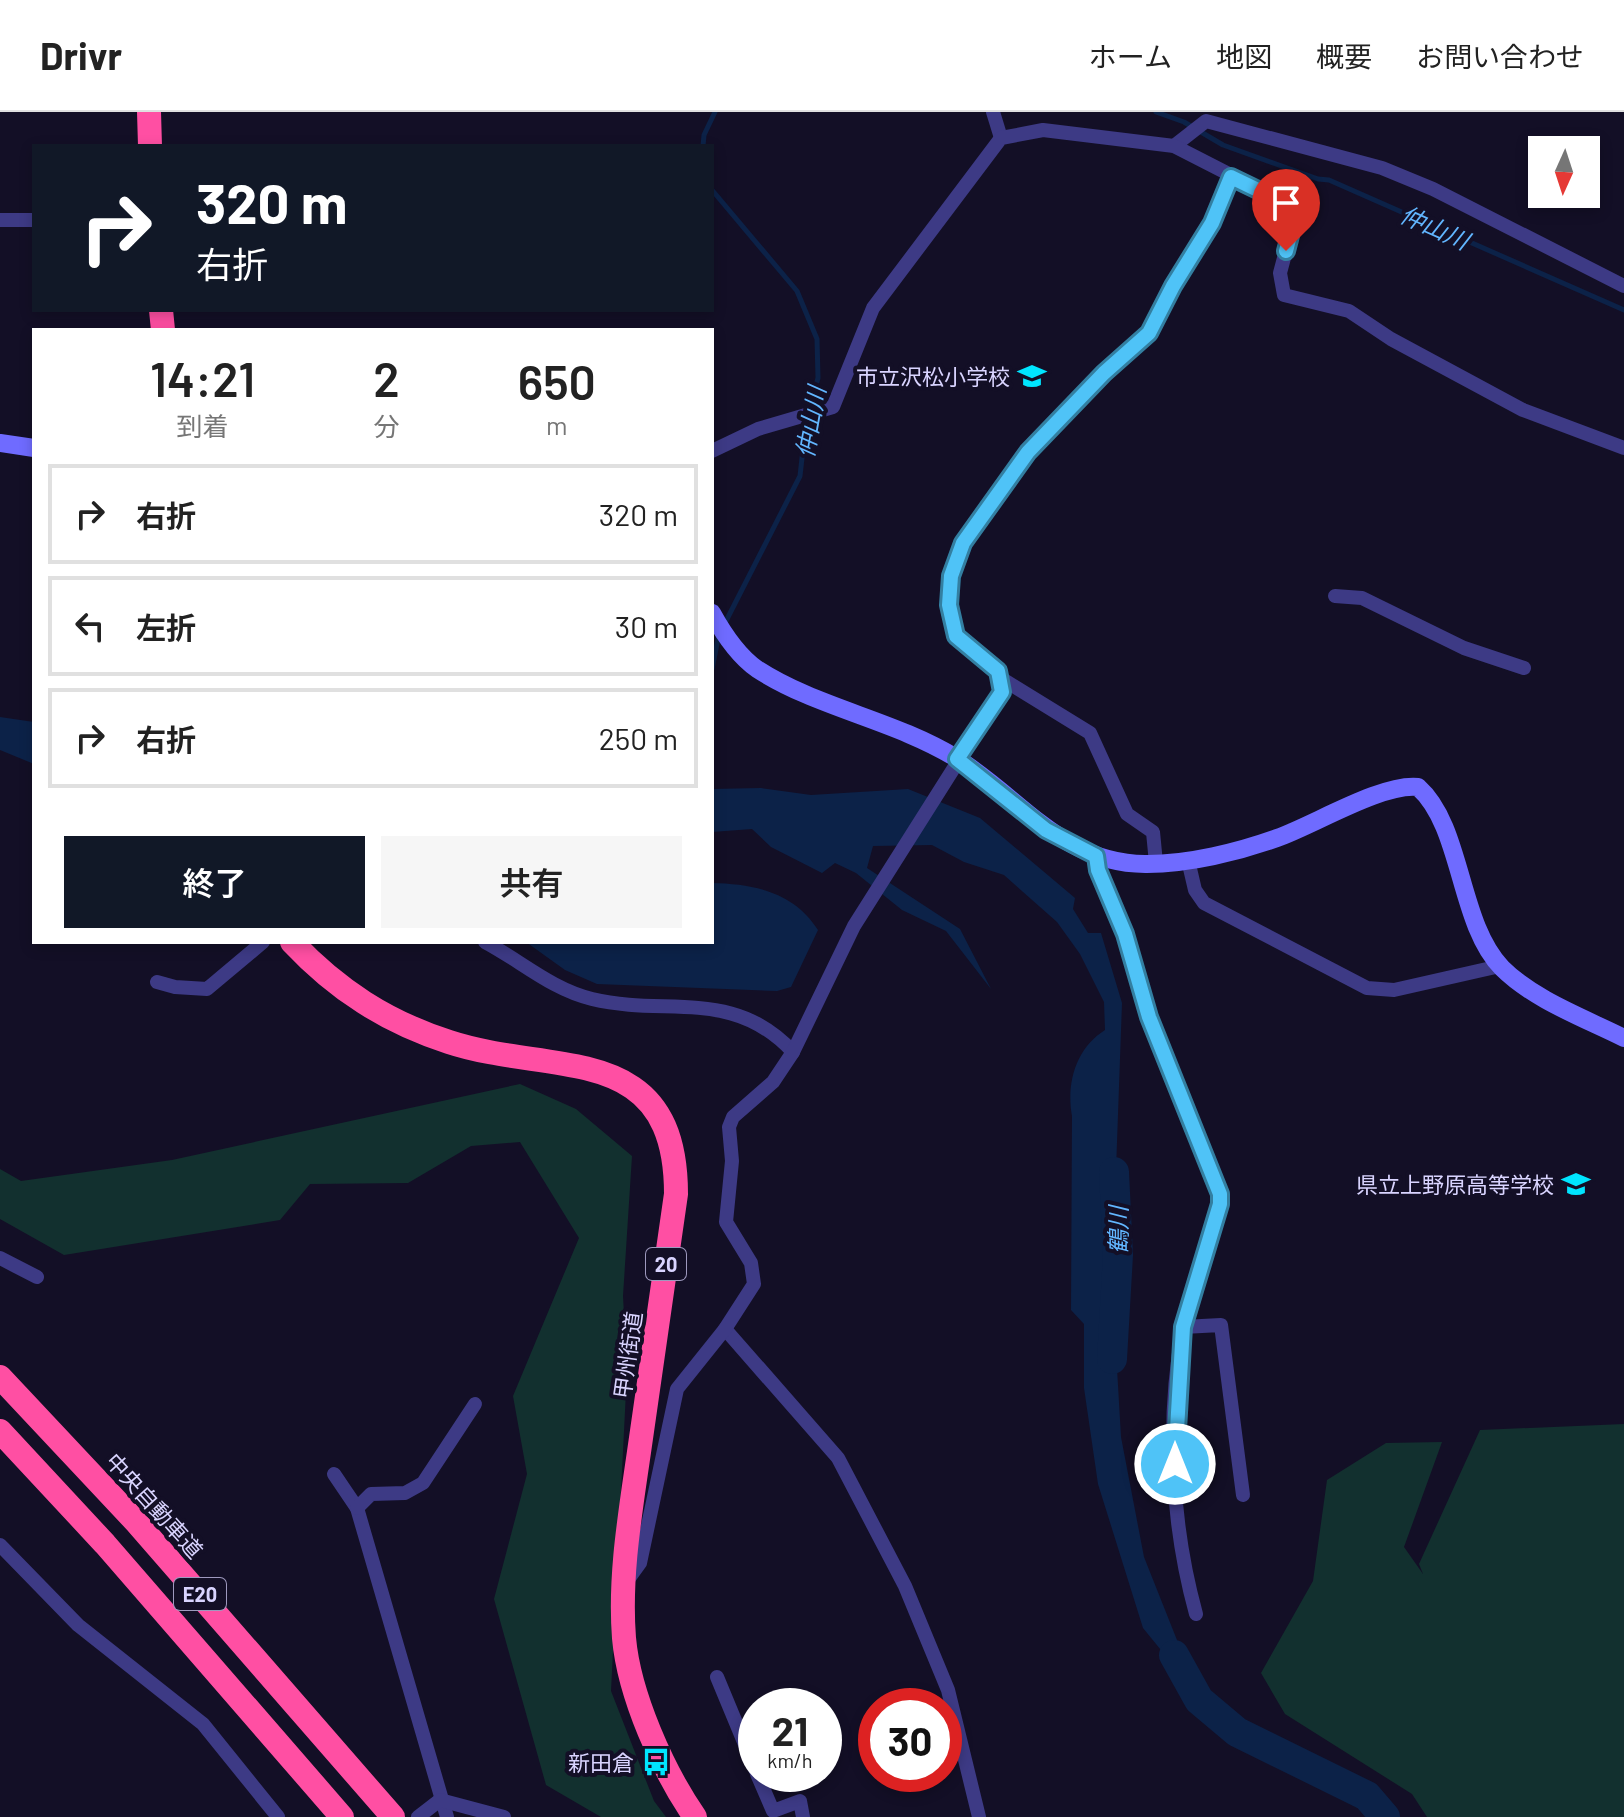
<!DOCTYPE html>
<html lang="ja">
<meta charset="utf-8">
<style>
body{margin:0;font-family:Barlow,"Noto Sans JP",sans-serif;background:#f6f6f6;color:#222;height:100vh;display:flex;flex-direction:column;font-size:30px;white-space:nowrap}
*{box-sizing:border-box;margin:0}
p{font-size:26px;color:#767676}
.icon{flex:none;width:44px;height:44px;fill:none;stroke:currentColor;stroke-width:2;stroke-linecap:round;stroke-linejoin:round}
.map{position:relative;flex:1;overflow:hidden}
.details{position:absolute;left:32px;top:216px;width:682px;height:616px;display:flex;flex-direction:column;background:#fff;border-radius:0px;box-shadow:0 4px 12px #0003}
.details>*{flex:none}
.top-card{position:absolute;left:32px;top:32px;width:682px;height:168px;border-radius:0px;box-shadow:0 4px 12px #0003;background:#111827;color:#fff;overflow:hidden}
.needle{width:52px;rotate:183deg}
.tools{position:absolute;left:1528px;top:24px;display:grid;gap:16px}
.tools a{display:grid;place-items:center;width:72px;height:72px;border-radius:0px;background:#fff;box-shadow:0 4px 12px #0003;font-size:40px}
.speed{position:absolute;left:738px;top:1576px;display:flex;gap:16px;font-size:40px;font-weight:700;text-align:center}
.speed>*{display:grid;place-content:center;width:104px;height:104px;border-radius:50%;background:#fff;box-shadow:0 4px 12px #0003;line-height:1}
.speed small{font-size:20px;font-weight:400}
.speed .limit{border:12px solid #d22;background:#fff;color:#111}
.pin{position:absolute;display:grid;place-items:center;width:68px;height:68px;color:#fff;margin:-82px -34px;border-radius:50% 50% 50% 0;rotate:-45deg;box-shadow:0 0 8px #0007}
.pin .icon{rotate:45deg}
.me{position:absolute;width:88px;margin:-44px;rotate:0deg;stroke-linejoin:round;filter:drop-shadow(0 0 6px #0008)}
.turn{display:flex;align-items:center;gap:28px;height:168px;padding:0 32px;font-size:36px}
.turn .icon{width:104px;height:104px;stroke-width:2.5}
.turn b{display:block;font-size:56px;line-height:68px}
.eta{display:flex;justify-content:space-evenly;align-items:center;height:136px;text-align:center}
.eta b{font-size:48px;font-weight:600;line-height:56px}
.primary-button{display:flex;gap:16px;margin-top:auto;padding:16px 32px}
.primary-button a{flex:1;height:92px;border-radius:0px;background:#111827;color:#fff;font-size:32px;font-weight:600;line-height:92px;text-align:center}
.primary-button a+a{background:#f6f6f6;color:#222}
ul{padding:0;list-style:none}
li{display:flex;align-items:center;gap:24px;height:100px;margin:0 16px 12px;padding:0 16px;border:4px solid #e0e0e0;border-radius:0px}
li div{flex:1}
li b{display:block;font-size:30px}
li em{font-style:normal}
header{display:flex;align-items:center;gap:48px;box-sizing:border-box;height:112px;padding:0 40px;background:#fff;border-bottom:2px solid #e0e0e0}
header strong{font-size:38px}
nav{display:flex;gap:44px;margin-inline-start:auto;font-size:28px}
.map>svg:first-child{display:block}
.green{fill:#12302f}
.water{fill:#0c2248}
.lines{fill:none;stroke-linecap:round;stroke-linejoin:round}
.stream{stroke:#0c2248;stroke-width:5}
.river{stroke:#0c2248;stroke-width:30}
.street{stroke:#3d3a85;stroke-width:14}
.secondary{stroke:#6f6bff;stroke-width:18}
.highway{stroke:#ff4fa3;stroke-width:24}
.route-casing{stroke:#337fa1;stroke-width:20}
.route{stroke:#4fc3f7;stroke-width:14}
.labels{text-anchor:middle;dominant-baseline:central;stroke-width:8;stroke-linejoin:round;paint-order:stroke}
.shield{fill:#130f26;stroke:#9e99be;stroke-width:2}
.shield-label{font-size:20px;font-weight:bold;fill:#d9d4ff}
.poi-label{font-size:22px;fill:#d9d4ff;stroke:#130f26;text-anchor:end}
.street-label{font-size:22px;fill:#d9d4ff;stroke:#130f26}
.water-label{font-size:24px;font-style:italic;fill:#62b6ff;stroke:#130f26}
</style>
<header>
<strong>Drivr</strong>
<nav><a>ホーム</a><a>地図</a><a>概要</a><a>お問い合わせ</a></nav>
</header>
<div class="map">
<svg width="1624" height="1705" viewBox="0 0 1624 1705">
<rect width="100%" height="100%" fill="#130f26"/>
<g class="green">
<path d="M520,972L576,997L632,1044L623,1184L627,1259L611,1579L654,1689L666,1705H601L546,1673L494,1487L527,1362L513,1284L579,1126L520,1030L471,1034L408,1071L310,1072L280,1108L64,1143L0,1107V1057L21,1069L172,1048Z"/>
<path d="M1624,1312V1705H1427L1412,1682L1285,1602L1261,1561L1313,1469L1327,1368L1386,1331L1442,1330L1404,1435L1423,1462L1419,1452L1480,1318Z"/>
</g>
<g class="water">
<path d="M0,605L34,610V652L0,638Z"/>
<path d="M761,676L811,683L908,677L980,706L1075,786L1073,797L1088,821H1101L1122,891L1112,1170L1121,1325L1144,1445L1200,1586L1143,1516L1098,1372L1084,1276V1212L1071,1198L1072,1004C1066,971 1076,936 1105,918L1104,890L1080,842L1057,810L1004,763L964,750L932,733L873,734L867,756L960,817L991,877L946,819L902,798L856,761L835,751L822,761L771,735L752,717L712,720V677Z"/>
<path d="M712,771C754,772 794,780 818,818L791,875L777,879L597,872L565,858L526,830H712Z"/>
</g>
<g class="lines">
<g class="stream">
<path d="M1156,0L1184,10L1223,33L1318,67L1329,68L1624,198"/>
<path d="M703,34L704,23L715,0"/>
<path d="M712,78L797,179L817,227L818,266L806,310L800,364L724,513"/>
<path d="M712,557L719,522"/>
</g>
<g class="river">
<path d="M1112,1247L1118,1143L1114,1060"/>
<path d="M1174,1543L1199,1588L1237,1620L1367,1684L1385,1705"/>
</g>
<g class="street">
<path d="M993,0L1001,26"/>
<path d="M1174,34L1206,9L1382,56L1433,77L1624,174"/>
<path d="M0,108H34"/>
<path d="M712,339L758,317L833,295L873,196L1001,26L1043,18L1174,34L1297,97L1280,161L1284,183L1349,199L1391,227L1523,298L1624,336"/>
<path d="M1335,484L1362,486L1464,536L1524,556"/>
<path d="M999,565L1090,621L1127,702L1153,720L1156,751"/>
<path d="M1096,744L1098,758L1125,822L1149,905L1220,1082V1092C1208,1133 1191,1175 1183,1216C1166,1309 1171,1411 1196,1502"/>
<path d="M1188,748L1195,778L1204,791L1367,876L1394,878L1500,854"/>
<path d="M485,830C521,849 551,877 592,887C667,905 733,875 793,940"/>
<path d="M157,870L175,875L207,877L263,830"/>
<path d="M0,1146L37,1165"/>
<path d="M1183,1215L1221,1213L1243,1383"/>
<path d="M725,1217L838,1346L905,1474L948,1578L979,1705"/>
<path d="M334,1362L357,1396L447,1705"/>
<path d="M357,1396L371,1382L405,1381L423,1371L475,1292"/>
<path d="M0,1433L78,1513L203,1612L278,1705"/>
<path d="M627,1469L640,1451L677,1277L725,1217L754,1172L751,1151L726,1110L732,1049L729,1015L733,1005L773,970L793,940L854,814L1002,580L998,559L956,524L949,493L951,464L963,431L1028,340L1104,261L1149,221L1173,174L1212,111L1231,65"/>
<path d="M717,1565L756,1659"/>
<path d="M757,1662L773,1699L800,1689L803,1705"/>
<path d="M418,1705L440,1688L504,1705"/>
</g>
<g class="secondary">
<path d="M0,331L34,336"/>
<path d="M712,501C723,521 737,543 757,557C817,596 894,608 956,646C1020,685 1063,753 1147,752C1189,752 1238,740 1277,726C1314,713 1382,671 1418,675C1463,715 1458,811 1502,856C1534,888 1584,906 1624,926"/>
</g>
<g class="highway">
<path d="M149,0L150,34"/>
<path d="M161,198L163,218"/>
<path d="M292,830C337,878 387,910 449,930C552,964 676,927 676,1082C664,1166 652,1249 640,1333C631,1397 619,1462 624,1526C629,1583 663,1659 695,1705"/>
<path d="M0,1265L137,1411L393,1705"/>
<path d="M0,1319L105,1432L342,1705"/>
</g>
</g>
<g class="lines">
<defs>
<path id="route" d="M1175,1352L1183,1215L1220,1092V1082L1149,905L1125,822L1098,758L1096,744L1046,718L957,647L1002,580L998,559L956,524L949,493L951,464L963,431L1028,340L1104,261L1149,221L1173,174L1212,111L1231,65L1297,97L1286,139"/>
</defs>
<use href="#route" class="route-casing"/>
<use href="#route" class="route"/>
</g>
<defs>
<symbol id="school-bare" viewBox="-9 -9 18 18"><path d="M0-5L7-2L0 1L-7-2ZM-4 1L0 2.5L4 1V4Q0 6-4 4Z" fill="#00e5ff" stroke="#130f26" stroke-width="2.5" paint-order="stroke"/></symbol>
<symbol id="bus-bare" viewBox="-9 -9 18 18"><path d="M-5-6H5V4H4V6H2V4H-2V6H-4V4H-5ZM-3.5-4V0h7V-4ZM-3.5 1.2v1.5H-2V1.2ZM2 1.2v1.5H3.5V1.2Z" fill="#00e5ff" stroke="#130f26" stroke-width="2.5" paint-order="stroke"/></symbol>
</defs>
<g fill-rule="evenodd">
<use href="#school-bare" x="1012" y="244" width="40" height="40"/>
<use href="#school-bare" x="1556" y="1052" width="40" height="40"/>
<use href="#bus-bare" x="636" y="1630" width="40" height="40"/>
</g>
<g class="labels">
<g class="shield">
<rect x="646" y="1136" width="40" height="32" rx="6"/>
<rect x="174" y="1466" width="52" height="32" rx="6"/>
</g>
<g class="shield-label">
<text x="666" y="1152">20</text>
<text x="200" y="1482">E20</text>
</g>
<g class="poi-label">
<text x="1010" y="264">市立沢松小学校</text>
<text x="1554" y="1072">県立上野原高等学校</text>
<text x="634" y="1650">新田倉</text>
</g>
<g class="street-label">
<text transform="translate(627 1243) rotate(-82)">甲州街道</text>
<text transform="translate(155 1393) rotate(48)">中央自動車道</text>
</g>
<g class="water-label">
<text transform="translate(1435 115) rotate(24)">仲山川</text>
<text transform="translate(810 310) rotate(-80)">仲山川</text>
<text transform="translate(1117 1118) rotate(-90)">鶴川</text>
</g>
</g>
</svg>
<div class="tools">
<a><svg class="needle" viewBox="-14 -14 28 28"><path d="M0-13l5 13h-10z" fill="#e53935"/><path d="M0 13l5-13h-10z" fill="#767676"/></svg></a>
</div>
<div class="speed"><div>21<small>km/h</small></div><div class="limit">30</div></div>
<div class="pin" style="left:1286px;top:139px;background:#d93025"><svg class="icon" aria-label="arrive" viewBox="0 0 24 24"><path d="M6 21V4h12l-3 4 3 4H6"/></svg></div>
<svg class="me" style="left:1175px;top:1352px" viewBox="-20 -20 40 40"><circle r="17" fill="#4fc3f7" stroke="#fff" stroke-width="3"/><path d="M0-11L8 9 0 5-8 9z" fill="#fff"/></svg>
<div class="top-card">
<div class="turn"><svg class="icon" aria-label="right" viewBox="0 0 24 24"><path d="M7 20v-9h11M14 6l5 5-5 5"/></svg><div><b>320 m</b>右折</div></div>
</div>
<section class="details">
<div class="eta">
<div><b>14:21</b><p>到着</p></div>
<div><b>2</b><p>分</p></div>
<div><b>650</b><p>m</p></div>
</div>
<ul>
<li><svg class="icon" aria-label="right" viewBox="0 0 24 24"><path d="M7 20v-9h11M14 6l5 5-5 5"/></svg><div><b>右折</b></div><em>320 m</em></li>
<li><svg class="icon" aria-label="left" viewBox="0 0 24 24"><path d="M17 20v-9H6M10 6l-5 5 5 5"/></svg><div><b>左折</b></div><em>30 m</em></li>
<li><svg class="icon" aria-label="right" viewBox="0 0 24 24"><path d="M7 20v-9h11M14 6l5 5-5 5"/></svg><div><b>右折</b></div><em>250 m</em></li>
</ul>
<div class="primary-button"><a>終了</a><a>共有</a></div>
</section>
</div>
